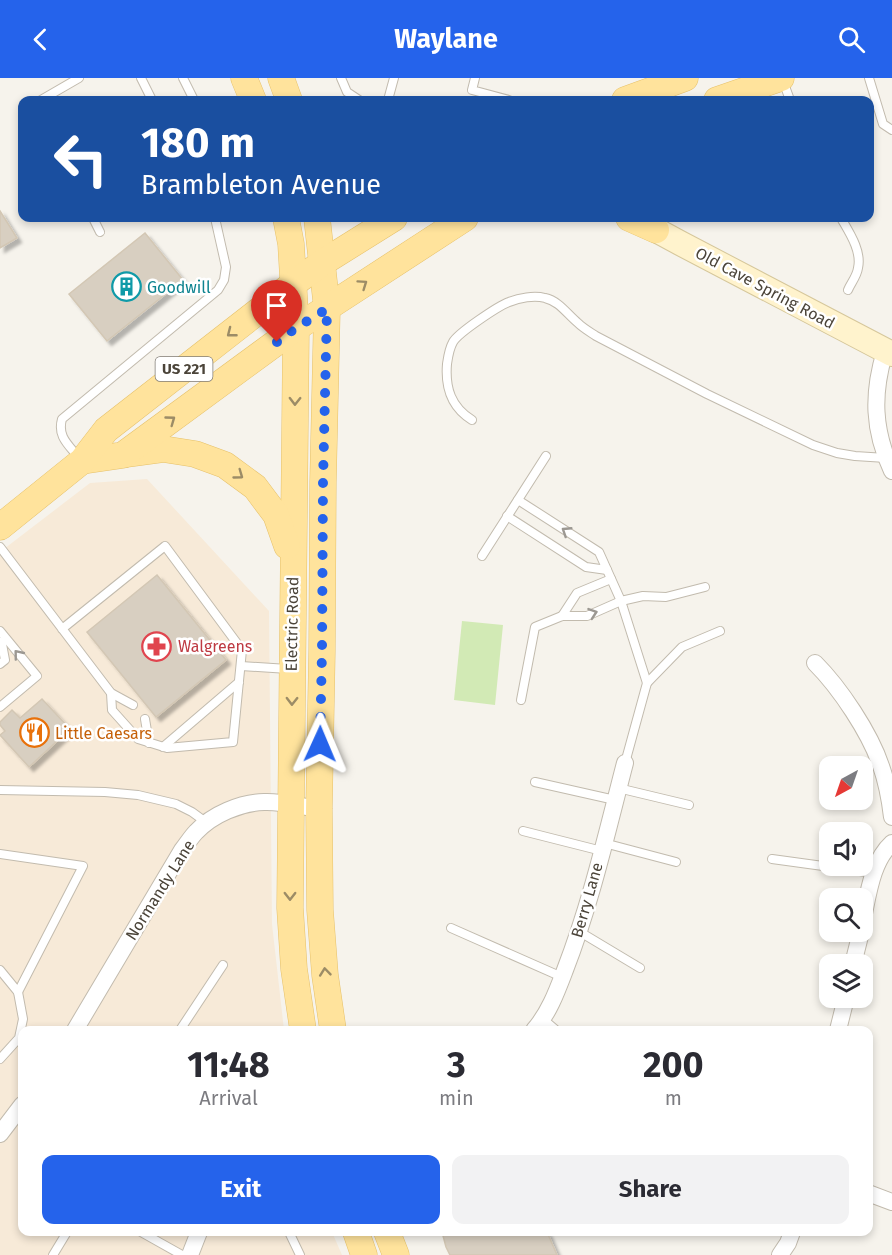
<!DOCTYPE html>
<style>
body{margin:0;font-family:"Fira Sans",sans-serif;background:#f2f2f3;color:#2b2b33;height:100vh;display:flex;flex-direction:column;font-size:22px;white-space:nowrap}
*{box-sizing:border-box;margin:0}
p{font-size:20px;color:#7c7c81}
.icon{flex:none;width:33px;height:33px;fill:none;stroke:currentColor;stroke-width:2;stroke-linecap:round;stroke-linejoin:round}
.map{position:relative;flex:1;overflow:hidden}
.side{position:absolute;left:18px;top:948px;width:855px;height:210px;display:flex;flex-direction:column;background:#fff;border-radius:12px;box-shadow:0 3px 9px #0003}
.side>*{flex:none}
.banner{position:absolute;left:18px;top:18px;width:856px;height:126px;border-radius:12px;box-shadow:0 3px 9px #0003;background:#1a4fa0;color:#fff;overflow:hidden}
.needle{width:39px;rotate:220deg}
.tools{position:absolute;left:819px;top:678px;display:grid;gap:12px}
.tools a{display:grid;place-items:center;width:54px;height:54px;border-radius:12px;background:#fff;box-shadow:0 3px 9px #0003;font-size:30px}
.pin{position:absolute;display:grid;place-items:center;width:51px;height:51px;color:#fff;margin:-62px -26px;border-radius:50% 50% 50% 0;rotate:-45deg;box-shadow:0 0 6px #0007}
.pin .icon{rotate:45deg}
.me{position:absolute;width:66px;margin:-33px;rotate:1deg;stroke-linejoin:round;filter:drop-shadow(0 0 4px #0008)}
.turn{display:flex;align-items:center;gap:21px;height:126px;padding:0 24px;font-size:27px}
.turn .icon{width:78px;height:78px;stroke-width:2.5}
.turn b{display:block;font-size:42px;line-height:51px}
.eta{display:flex;justify-content:space-evenly;align-items:center;height:102px;text-align:center}
.eta b{font-size:36px;font-weight:700;line-height:42px}
.primary-button{display:flex;gap:12px;margin-top:auto;padding:12px 24px}
.primary-button a{flex:1;height:69px;border-radius:12px;background:#2563eb;color:#fff;font-size:24px;font-weight:700;line-height:69px;text-align:center}
.primary-button a+a{background:#f2f2f3;color:#2b2b33}
header{display:flex;justify-content:space-between;align-items:center;height:78px;padding:0 24px;background:#2563eb;color:#fff;font-size:27px;font-weight:700}
.map>svg:first-child{display:block}
.commercial{fill:#f7ead8}
.green{fill:#d2eab5}
.building{fill:#d8cfc1;stroke:#d3c7b4;stroke-width:1.5;filter:url(#shadow)}
.lines{fill:none;stroke-linecap:round;stroke-linejoin:round}
.lane-casing{stroke:#c2bbae;stroke-width:10}
.street-casing{stroke:#c2bbae;stroke-width:18}
.secondary-casing{stroke:#d6c79b;stroke-width:26}
.primary-casing{stroke:#e6c16a;stroke-width:27}
.lane{stroke:#fff;stroke-width:8}
.street{stroke:#fff;stroke-width:16}
.secondary{stroke:#fff3cd;stroke-width:24}
.primary{stroke:#ffe39c;stroke-width:26}
.oneway{stroke:#9c8c66}
.oneway2{stroke:#9c9892}
.route{stroke:#2563eb;stroke-width:10;stroke-dasharray:0 18}
.labels{text-anchor:middle;dominant-baseline:central;stroke-width:5;stroke-linejoin:round;paint-order:stroke}
.shield{fill:#fff;stroke:#817c74;stroke-width:1.5}
.shield-label{font-size:15px;font-weight:bold;fill:#4b4439}
.culture-label{font-size:16px;fill:#0d838f;stroke:#fff;text-anchor:start}
.street-label{font-size:16px;fill:#4b4439;stroke:#fff}
.health-label{font-size:16px;fill:#be3a42;stroke:#fff;text-anchor:start}
.food-label{font-size:16px;fill:#c56008;stroke:#fff;text-anchor:start}
</style>
<header><svg class="icon" aria-label="back" viewBox="0 0 24 24"><path d="M15 5l-7 7 7 7"/></svg>Waylane<svg class="icon" aria-label="search" viewBox="0 0 24 24"><circle cx="10" cy="10" r="6"/><path d="M15 15l6 6"/></svg></header>
<div class="map">
<svg width="892" height="1177" viewBox="0 0 892 1177">
<defs>
<filter id="shadow"><feDropShadow dx="4.5" dy="4.5" stdDeviation="1.5" flood-color="#0004"/></filter>
</defs>
<rect width="100%" height="100%" fill="#f6f3ec"/>
<path class="commercial" d="M147,401L269,533L272,846L284,952H22V1154H332L342,1177H0V474L90,405Z"/>
<path class="green" d="M462,543L503,547L495,627L454,622Z"/>
<g class="building">
<path d="M0,133L17,160L0,170Z"/>
<path d="M145,155L183,202L107,263L69,216Z"/>
<path d="M157,497L226,582L156,639L87,554Z"/>
<path d="M42,621L70,651L29,689L0,657L5,653L0,647V644L12,632L20,640Z"/>
<path d="M442,1154H547L557,1177H450L446,1169Z"/>
</g>
<g class="lines">
<defs>
<g id="lane">
<path d="M141,0L152,22"/>
<path d="M183,0L194,22"/>
<path d="M341,0L347,14L359,22"/>
<path d="M475,0L472,12L509,22"/>
<path d="M869,0L883,46L892,52"/>
<path d="M783,3L790,22"/>
<path d="M41,22L79,0"/>
<path d="M388,22L394,0"/>
<path d="M93,140L100,154"/>
<path d="M841,140C849,154 862,173 858,190C857,198 851,205 848,212"/>
<path d="M472,342C451,329 445,310 447,286C448,279 449,271 453,264C458,255 498,228 509,224C519,220 534,217 545,220C559,223 567,236 578,245C583,250 590,254 596,258L707,316L813,367L837,375L855,378L886,380"/>
<path d="M79,380C69,367 57,359 62,341L218,212L224,202L226,189L215,140"/>
<path d="M518,422L599,474L621,523L647,605L625,685"/>
<path d="M507,438L586,489L607,492"/>
<path d="M0,469L111,615L112,632L138,661L167,670L233,664L242,572L165,468L62,551"/>
<path d="M482,478L546,378"/>
<path d="M562,538L577,515L611,501"/>
<path d="M0,553L37,598L0,629"/>
<path d="M0,564L2,566L5,582L0,586"/>
<path d="M241,588L288,591"/>
<path d="M647,605L682,569L720,553"/>
<path d="M111,615L133,627"/>
<path d="M521,622L535,549L562,538H587L621,523L643,518L666,519L705,509"/>
<path d="M145,641L149,665"/>
<path d="M163,669L239,604"/>
<path d="M535,704L615,722"/>
<path d="M618,710L689,727"/>
<path d="M0,712L105,714L138,717L176,726L192,734L207,745"/>
<path d="M523,753L602,773"/>
<path d="M604,765L676,784"/>
<path d="M0,776L83,788L18,914"/>
<path d="M772,781L874,795"/>
<path d="M451,850L562,899"/>
<path d="M580,854L640,890"/>
<path d="M0,892L18,914L23,941L19,960L0,981"/>
<path d="M543,941L556,952"/>
<path d="M180,952L223,887"/>
<path d="M141,1154L182,1177"/>
<path d="M289,1154L300,1177"/>
<path d="M53,1177L67,1154"/>
</g>
<g id="street">
<path d="M885,273C872,316 873,352 892,393"/>
<path d="M815,585C840,610 870,655 881,688C887,705 890,722 892,739"/>
<path d="M862,845C868,819 871,784 892,765"/>
<path d="M853,886L861,854"/>
<path d="M75,952L182,772C187,766 191,759 196,754C213,736 240,725 264,724C280,723 303,729 319,731"/>
<path d="M534,952C549,935 557,913 565,892C591,825 607,754 625,685"/>
<path d="M838,952L846,920"/>
<path d="M0,1056L22,1027"/>
<path d="M868,1115L892,1124"/>
<path d="M190,1177L199,1154"/>
<path d="M780,1177L788,1165L792,1154"/>
</g>
<path id="secondary" d="M641,140L656,152L680,165L892,276"/>
<g id="primary">
<path d="M244,0L253,22"/>
<path d="M281,0L289,22"/>
<path d="M625,22L685,0"/>
<path d="M717,22L781,0"/>
<path d="M286,140L291,166L296,250L290,830L294,891L303,952"/>
<path d="M317,140L327,231L323,404L322,573L319,731L320,832L325,897L333,952"/>
<path d="M629,140L656,152"/>
<path d="M126,376L163,371L195,376L225,387L255,409L276,437L287,468"/>
<path d="M82,383L123,377L296,250L465,140"/>
<path d="M0,449L82,383L106,352L293,206L322,185L394,140"/>
<path d="M356,1154L364,1177"/>
<path d="M387,1154L396,1177"/>
</g>
</defs>
<use href="#lane" class="lane-casing"/>
<use href="#street" class="street-casing"/>
<use href="#secondary" class="secondary-casing"/>
<use href="#primary" class="primary-casing"/>
<use href="#lane" class="lane"/>
<use href="#street" class="street"/>
<use href="#secondary" class="secondary"/>
<use href="#primary" class="primary"/>
</g>
<defs><path id="oneway-chevron" d="M-2-3.5L2.5 0L-2 3.5" fill="none" stroke-width="1.6" stroke-linecap="round" stroke-linejoin="round" transform="scale(1.5)"/></defs>
<g class="oneway">
<use href="#oneway-chevron" transform="translate(363 206) rotate(-35)"/>
<use href="#oneway-chevron" transform="translate(231 255) rotate(142)"/>
<use href="#oneway-chevron" transform="translate(295 323) rotate(91)"/>
<use href="#oneway-chevron" transform="translate(171 342) rotate(-36)"/>
<use href="#oneway-chevron" transform="translate(239 397) rotate(36)"/>
<use href="#oneway-chevron" transform="translate(292 623) rotate(91)"/>
<use href="#oneway-chevron" transform="translate(290 818) rotate(90)"/>
<use href="#oneway-chevron" transform="translate(325 894) rotate(-96)"/>
</g>
<g class="oneway2">
<use href="#oneway-chevron" transform="translate(566 453) rotate(-147)"/>
<use href="#oneway-chevron" transform="translate(593 535) rotate(-19)"/>
<use href="#oneway-chevron" transform="translate(18 576) rotate(-129)"/>
</g>
<g class="lines">
<path class="route" d="M277,264L296,250L327,231L323,404L322,573L320,666"/>
</g>
<defs>
<symbol id="building-ring" viewBox="-11 -11 22 22"><circle r="9.5" fill="#fff" stroke="#0f9aa8" stroke-width="1.5"/><path d="M-4-6H4V6H1V3H-1V6H-4ZM-2.5-4.3h1.7v1.8h-1.7ZM.8-4.3h1.7v1.8H.8ZM-2.5-1h1.7V.8h-1.7ZM.8-1h1.7V.8H.8Z" fill="#0f9aa8"/></symbol>
<symbol id="pharmacy-ring" viewBox="-11 -11 22 22"><circle r="9.5" fill="#fff" stroke="#e0444e" stroke-width="1.5"/><path d="M-2-6h4v4h4v4h-4v4h-4v-4h-4v-4h4Z" fill="#e0444e"/></symbol>
<symbol id="restaurant-ring" viewBox="-11 -11 22 22"><circle r="9.5" fill="#fff" stroke="#e8710a" stroke-width="1.5"/><path d="M-5-6h1v4h1v-4h1v4h1v-4h1v5L-1.5 .5V6h-2V.5L-5-1ZM5-6V6H3V1.5H1.5Q1.5-4 5-6Z" fill="#e8710a"/></symbol>
</defs>
<g fill-rule="evenodd">
<use href="#building-ring" x="110" y="192" width="33" height="33"/>
<use href="#pharmacy-ring" x="140" y="552" width="33" height="33"/>
<use href="#restaurant-ring" x="18" y="638" width="33" height="33"/>
</g>
<g class="labels">
<rect class="shield" x="155.5" y="279" width="57" height="24" rx="4.5"/>
<g class="shield-label">
<text x="184" y="291">US 221</text>
</g>
<g class="culture-label">
<text x="147" y="209">Goodwill</text>
</g>
<g class="street-label">
<text transform="translate(765 210) rotate(28)">Old Cave Spring Road</text>
<text transform="translate(292 546) rotate(-89)">Electric Road</text>
<text transform="translate(160 812) rotate(-58)">Normandy Lane</text>
<text transform="translate(587 822) rotate(-74)">Berry Lane</text>
</g>
<g class="health-label">
<text x="178" y="568">Walgreens</text>
</g>
<g class="food-label">
<text x="55" y="655">Little Caesars</text>
</g>
</g>
</svg>
<div class="tools">
<a><svg class="needle" viewBox="-14 -14 28 28"><path d="M0-13l5 13h-10z" fill="#e53935"/><path d="M0 13l5-13h-10z" fill="#7c7c81"/></svg></a>
<a><svg class="icon" aria-label="sound" viewBox="0 0 24 24"><path d="M4 9h4l5-4v14l-5-4H4zM17 9q2 3 0 6"/></svg></a>
<a><svg class="icon" aria-label="search" viewBox="0 0 24 24"><circle cx="10" cy="10" r="6"/><path d="M15 15l6 6"/></svg></a>
<a><svg class="icon" aria-label="layers" viewBox="0 0 24 24"><path d="M12 4l9 5-9 5-9-5zM3 14l9 5 9-5"/></svg></a>
</div>
<div class="pin" style="left:277px;top:264px;background:#d93025"><svg class="icon" aria-label="arrive" viewBox="0 0 24 24"><path d="M6 21V4h12l-3 4 3 4H6"/></svg></div>
<svg class="me" style="left:320px;top:666px" viewBox="-20 -20 40 40"><path d="M0-17L14 15 0 8-14 15z" fill="#2563eb" stroke="#fff" stroke-width="4"/></svg>
<div class="banner">
<div class="turn"><svg class="icon" aria-label="left" viewBox="0 0 24 24"><path d="M17 20v-9H6M10 6l-5 5 5 5"/></svg><div><b>180 m</b>Brambleton Avenue</div></div>
</div>
<section class="side">
<div class="eta">
<div><b>11:48</b><p>Arrival</p></div>
<div><b>3</b><p>min</p></div>
<div><b>200</b><p>m</p></div>
</div>
<div class="primary-button"><a>Exit</a><a>Share</a></div>
</section>
</div>
